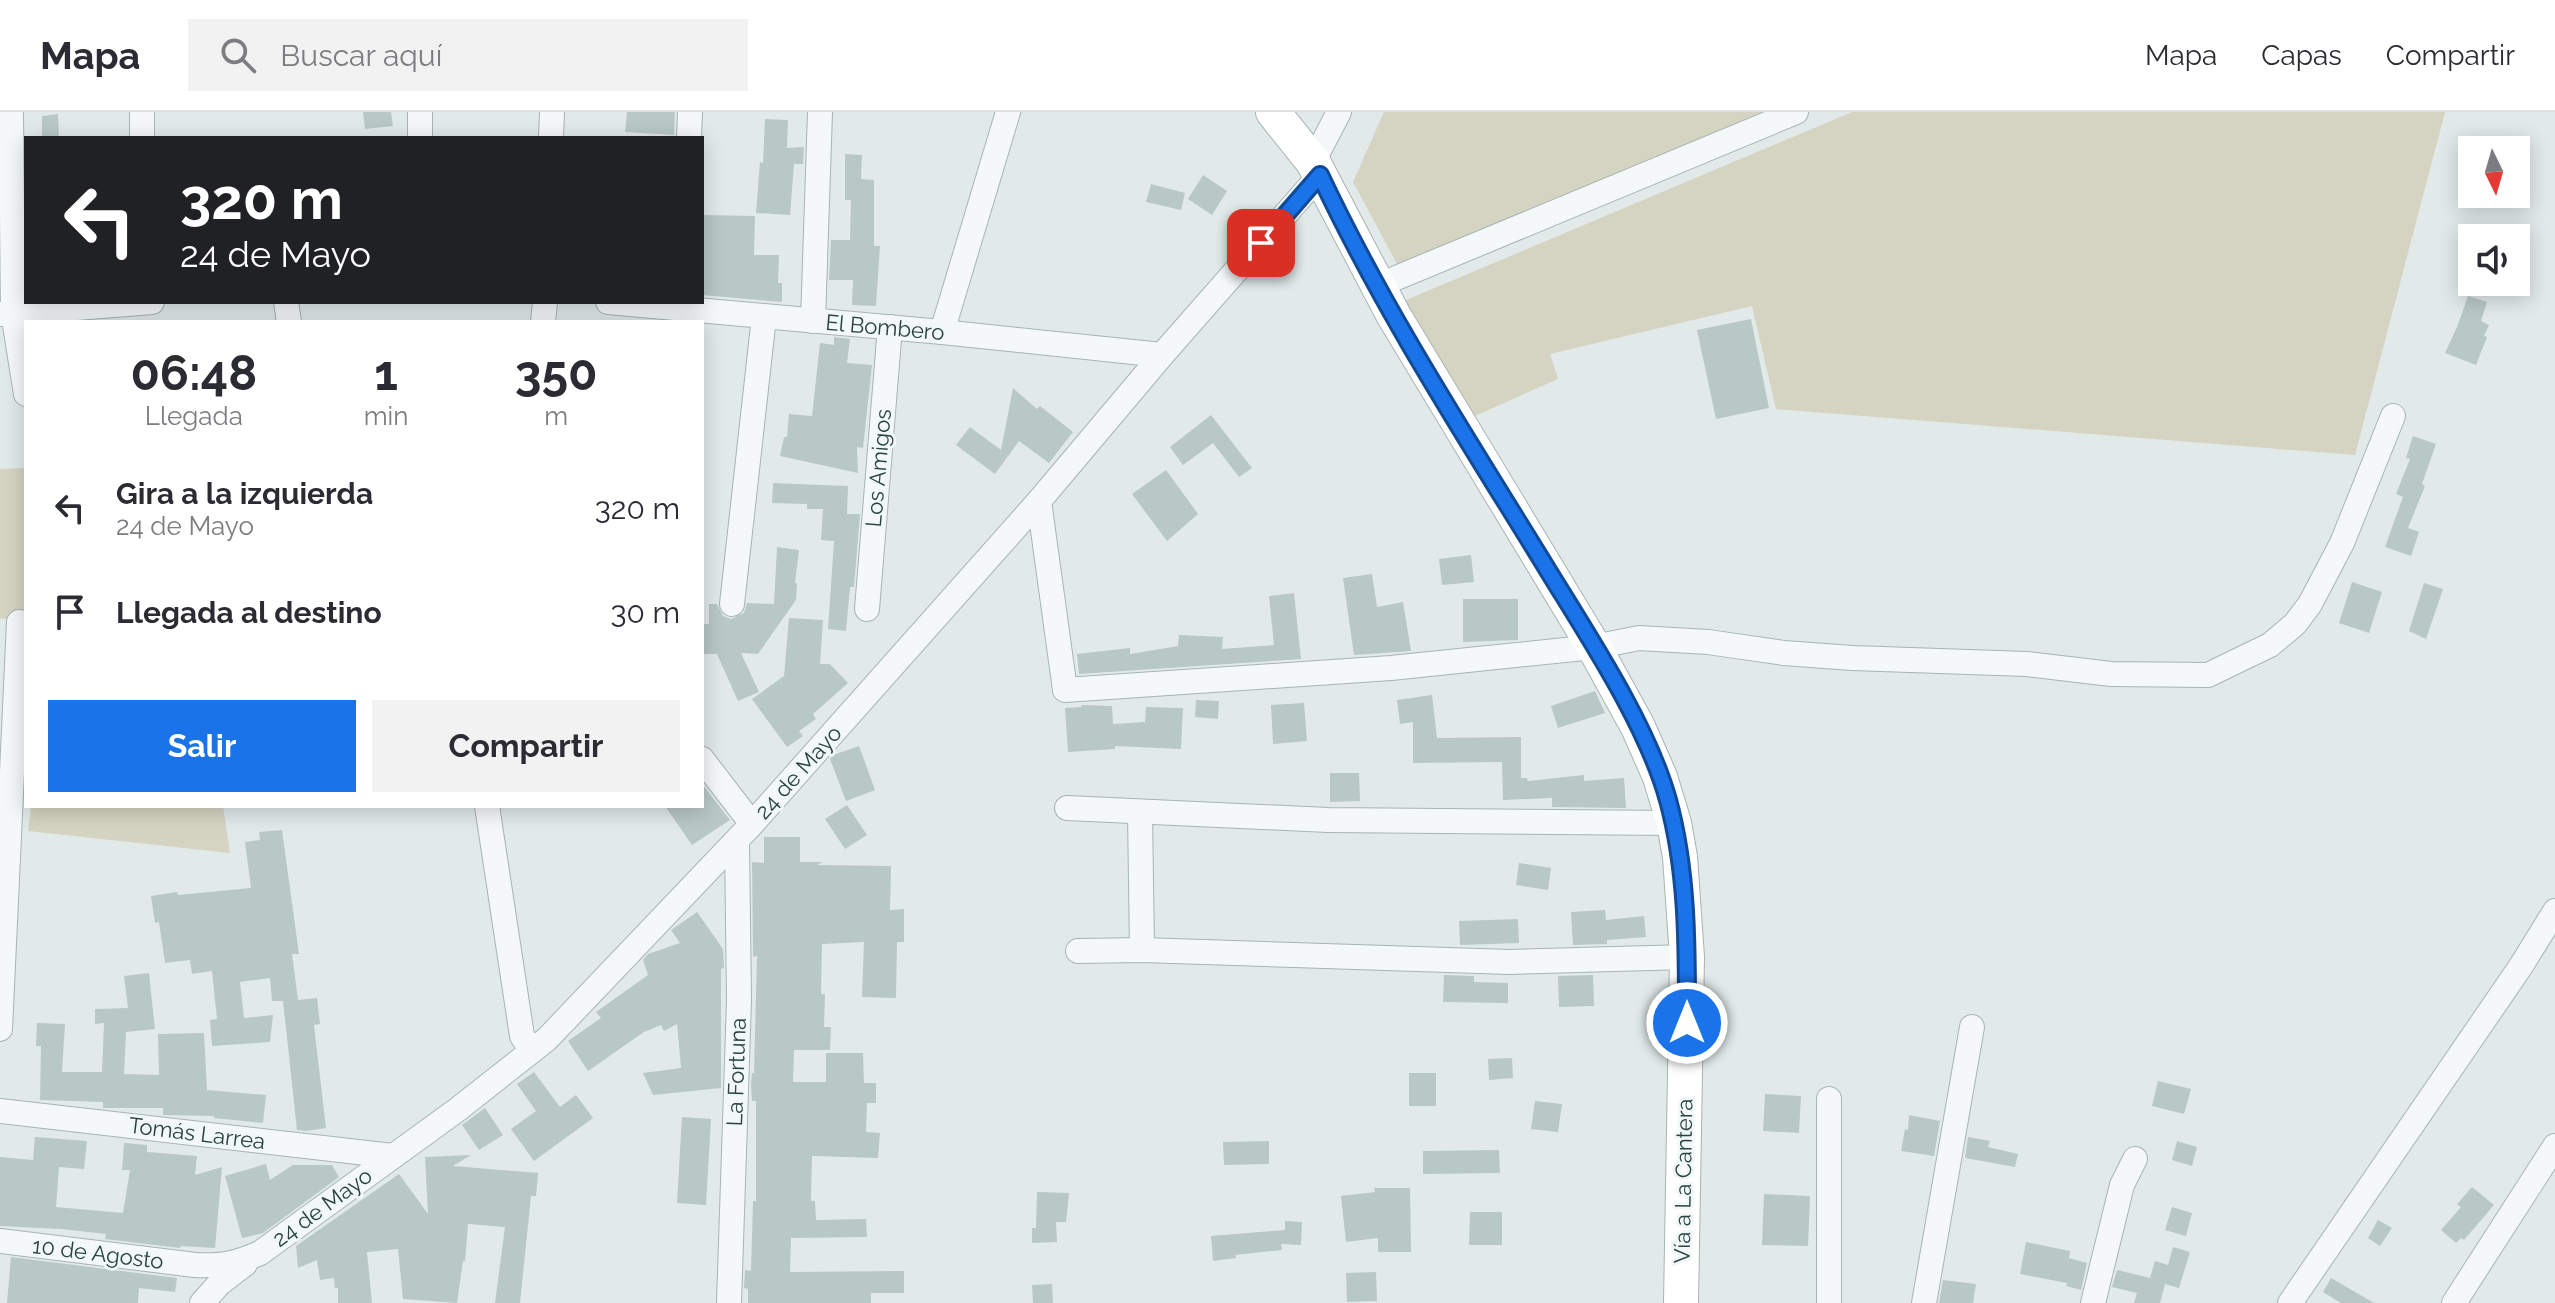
<!DOCTYPE html>
<html lang="es">
<meta charset="utf-8">
<style>
body{margin:0;font-family:Raleway,sans-serif;background:#f2f2f3;color:#2b2b33;height:100vh;display:flex;flex-direction:column;font-size:30px;white-space:nowrap}
*{box-sizing:border-box;margin:0}
p{font-size:26px;color:#7c7c81}
.icon{flex:none;width:44px;height:44px;fill:none;stroke:currentColor;stroke-width:2;stroke-linecap:round;stroke-linejoin:round}
.map{position:relative;flex:1;overflow:hidden}
.side{position:absolute;left:24px;top:208px;width:680px;height:488px;display:flex;flex-direction:column;background:#fff;border-radius:0px;box-shadow:0 4px 20px #0003}
.side>*{flex:none}
.banner{position:absolute;left:24px;top:24px;width:680px;height:168px;border-radius:0px;box-shadow:0 4px 20px #0003;background:#202124;color:#fff;overflow:hidden}
.needle{width:52px;rotate:175deg}
.controls{position:absolute;left:2458px;top:24px;display:grid;gap:16px}
.controls a{display:grid;place-items:center;width:72px;height:72px;border-radius:0px;background:#fff;box-shadow:0 4px 20px #0003;font-size:40px}
.pin{position:absolute;display:grid;place-items:center;width:68px;height:68px;color:#fff;margin:-34px;border-radius:16px;box-shadow:0 4px 12px #0006}
.me{position:absolute;width:88px;margin:-44px;rotate:0deg;stroke-linejoin:round;filter:drop-shadow(0 0 6px #0008)}
.turn{display:flex;align-items:center;gap:28px;height:168px;padding:0 24px;font-size:36px}
.turn .icon{width:104px;height:104px;stroke-width:2.5}
.turn b{display:block;font-size:56px;line-height:68px}
.eta{display:flex;justify-content:space-evenly;align-items:center;height:136px;text-align:center}
.eta b{font-size:48px;font-weight:700;line-height:56px}
.primary-button{display:flex;gap:16px;margin-top:auto;padding:16px 24px}
.primary-button a{flex:1;height:92px;border-radius:0px;background:#1a73e8;color:#fff;font-size:32px;font-weight:700;line-height:92px;text-align:center}
.primary-button a+a{background:#f2f2f3;color:#2b2b33}
ul{padding:0;list-style:none}
li{display:flex;align-items:center;gap:24px;height:104px;padding:0 24px}
li div{flex:1}
li b{display:block;font-size:30px}
li em{font-style:normal}
header{display:flex;align-items:center;gap:48px;box-sizing:border-box;height:112px;padding:0 40px;background:#fff;border-bottom:2px solid #e1e1e2}
header strong{font-size:38px}
nav{display:flex;gap:44px;margin-inline-start:auto;font-size:28px}
.search{width:560px;height:72px;background:#f2f2f3;display:flex;align-items:center;gap:20px;box-sizing:border-box;padding:0 28px;border-radius:0px;color:#7c7c81;font-size:30px}
.map>svg:first-child{display:block}
.green{fill:#d5d4c2}
.building{fill:#b8c8c5}
.lines{fill:none;stroke-linecap:round;stroke-linejoin:round}
.minor-casing{stroke:#a6b5b3;stroke-width:26}
.secondary-casing{stroke:#a6b5b3;stroke-width:36}
.minor{stroke:#f4f8f8;stroke-width:24}
.secondary{stroke:#fff;stroke-width:34}
.route-casing{stroke:#114b97;stroke-width:20}
.route{stroke:#1a73e8;stroke-width:14}
.labels{text-anchor:middle;dominant-baseline:central;stroke-width:6;stroke-linejoin:round;paint-order:stroke}
.street-label{font-size:22px;fill:#294340;stroke:#f1f8f7}
</style>
<header>
<strong>Mapa</strong>
<div class="search"><svg class="icon" aria-label="search" viewBox="0 0 24 24"><circle cx="10" cy="10" r="6"/><path d="M15 15l6 6"/></svg>Buscar aquí</div>
<nav><a>Mapa</a><a>Capas</a><a>Compartir</a></nav>
</header>
<div class="map">
<svg width="2555" height="1191" viewBox="0 0 2555 1191">
<rect width="100%" height="100%" fill="#e1eae9"/>
<g class="green">
<path d="M1384,0H1769L1398,154L1353,70Z"/>
<path d="M1852,0H2445L2355,343L1776,297L1752,194L1550,242L1558,267L1468,307L1399,191Z"/>
<path d="M26,356V505L0,507V357Z"/>
<path d="M31,694H223L230,741L28,719Z"/>
</g>
<g class="building">
<path d="M363,0H391L393,14L365,17Z"/>
<path d="M627,0H675L674,23L625,20Z"/>
<path d="M58,2L59,26H42V4Z"/>
<path d="M765,7L788,8L787,36L804,35L803,52H794L790,103L756,101L760,50L763,51Z"/>
<path d="M845,42L862,43L861,67L874,68V134H880L876,194L852,193L853,168H829L831,128H850L851,88H845Z"/>
<path d="M1203,63L1227,79L1212,103L1188,87Z"/>
<path d="M1151,72L1185,81L1181,98L1146,90Z"/>
<path d="M702,103L755,104L754,143H779L778,171H782V190L702,183Z"/>
<path d="M2468,184L2487,190L2481,209L2489,213L2484,224L2487,225L2476,253L2445,241L2457,215Z"/>
<path d="M1751,207L1769,296L1716,307L1697,218Z"/>
<path d="M834,225L850,227L847,251L872,253L863,336L857,335L858,361L780,344L784,325H787L789,302L812,304L820,231L834,233Z"/>
<path d="M1013,276L1037,297L1040,294L1073,320L1049,351L1019,329L995,362L956,333L970,315L1001,338Z"/>
<path d="M1211,303L1252,356L1239,365L1213,331L1183,353L1170,335Z"/>
<path d="M2413,324L2436,332L2422,372L2425,374L2408,416L2419,420L2411,444L2385,435L2403,385L2396,382L2410,347L2406,346Z"/>
<path d="M1166,358L1198,402L1167,429L1132,382Z"/>
<path d="M773,371L848,374L847,402H860L854,475H850L846,519L828,517L834,429L821,428L823,397H807V392L772,391Z"/>
<path d="M777,435L799,438L795,471H797L796,488L758,542L741,541L759,580L738,589L717,542H702V512H709V492H717L723,504L731,507L744,501L747,491L774,492Z"/>
<path d="M1471,443L1474,470L1442,473L1439,447Z"/>
<path d="M1372,462L1377,495L1403,490L1411,539L1354,543L1343,466Z"/>
<path d="M2352,470L2382,480L2369,521L2339,511Z"/>
<path d="M2424,471L2443,477L2426,527L2409,519Z"/>
<path d="M1294,481L1301,547L1079,562L1077,542L1130,536V542L1178,534L1179,523L1223,525L1222,537L1274,533L1269,484Z"/>
<path d="M1463,487H1518V528L1463,530Z"/>
<path d="M789,506L823,508L820,552H830L848,571L813,602L816,607L799,619L803,624L787,635L752,587L784,564Z"/>
<path d="M1595,579L1605,601L1558,616L1551,594Z"/>
<path d="M1432,583L1437,626L1521,625V666H1527L1528,669L1584,663V669L1624,666L1626,696L1552,695V686L1503,688L1502,650L1413,651V610L1400,612L1397,588Z"/>
<path d="M1196,588L1219,589L1218,607L1195,605Z"/>
<path d="M1304,591L1307,629L1273,632L1271,593Z"/>
<path d="M1081,593L1112,594L1113,612L1145,610L1146,595L1183,596L1181,637L1115,634V637L1068,640L1065,596L1082,595Z"/>
<path d="M859,634L875,678L846,689L830,647L833,643Z"/>
<path d="M1330,661H1359L1360,689L1330,690Z"/>
<path d="M702,672L730,708L692,733L665,694H702Z"/>
<path d="M847,693L867,723L845,737L825,707Z"/>
<path d="M282,718L299,842H292L298,888L317,886L320,912L314,913L326,1016L306,1019L297,1018L283,889H272L270,866L240,870L244,906L273,903L270,930L212,934L210,908L217,907L212,859L192,862L190,848L165,851L159,810L155,811L151,784L177,780L178,783L251,776L245,730L260,728L259,720Z"/>
<path d="M764,725H800V750H823L817,753L891,754L890,798L904,797V830H897L896,886L862,885L864,830L822,832L821,882H825L824,915H831L830,938H794L793,970H826V941H863L864,971H876V991H867L866,1020L880,1021L878,1046L812,1044L811,1089H815L816,1108L866,1107L867,1125L791,1126L790,1160L904,1159V1181H871V1191H748V1177L744,1176L745,1158L751,1159L753,1089H756V989H752L751,973L752,961H754L757,844L753,845L752,750L764,751Z"/>
<path d="M1519,751L1551,756L1548,778L1516,773Z"/>
<path d="M1605,798L1606,808L1644,804L1646,825L1607,828V832L1573,833L1571,800Z"/>
<path d="M697,800L723,837L724,856L721,857V976L653,983L643,961L681,956L677,912L664,919L661,913L644,920L588,959L568,929L601,906L596,900L648,863L643,848L648,842L680,831L671,818Z"/>
<path d="M1518,807L1519,831L1460,833L1459,809Z"/>
<path d="M149,861L155,917L126,920L124,962L159,963L158,922L204,921L207,978L266,983L263,1011L214,1006V1004L163,1003V996H103V990L40,988L41,934H36L37,911L65,912L62,960H102L104,911L95,912V897L128,896L124,864Z"/>
<path d="M1444,863L1474,864V870L1508,871V891L1443,890Z"/>
<path d="M1593,863L1594,894L1559,895L1558,864Z"/>
<path d="M1512,946L1513,966L1489,968L1488,947Z"/>
<path d="M534,960L560,995L576,983L593,1006L534,1049L511,1017L536,999L517,972Z"/>
<rect x="1409" y="961" width="27" height="33"/>
<path d="M2158,969L2191,977L2184,1002L2152,994Z"/>
<path d="M1765,982L1801,984L1799,1021L1763,1019Z"/>
<path d="M1535,989L1562,992L1558,1020L1531,1017Z"/>
<path d="M485,996L503,1023L479,1038L462,1013Z"/>
<path d="M1909,1003L1940,1009L1934,1044L1901,1039L1905,1017L1908,1018Z"/>
<path d="M682,1005L711,1007L706,1093L677,1091Z"/>
<path d="M35,1025L87,1029L84,1057L59,1055L56,1095L123,1101L130,1058H122L124,1031L147,1033V1040L197,1044L195,1063L222,1055L215,1136L181,1134L180,1136L105,1127L106,1122L61,1117L0,1114V1045L33,1048Z"/>
<path d="M1968,1025L1990,1029L1988,1035L2018,1042L2015,1055L1965,1046Z"/>
<path d="M1269,1029V1052L1224,1053L1223,1030Z"/>
<path d="M2177,1029L2197,1035L2192,1054L2172,1048Z"/>
<path d="M1499,1038L1500,1061L1423,1062V1039Z"/>
<path d="M471,1043L453,1054L538,1061L536,1084H531L520,1191H495L505,1115L468,1112L465,1149H463L457,1191L403,1187L398,1137L367,1140L372,1191H338V1176H335L334,1166L320,1168L317,1148L298,1156L296,1134L399,1062L428,1102L425,1045Z"/>
<path d="M266,1052L270,1068L293,1053H332L339,1065L263,1121L242,1126L225,1064Z"/>
<path d="M2472,1075L2494,1093L2464,1128L2461,1126L2456,1131L2441,1118L2461,1095L2457,1092Z"/>
<path d="M1374,1076H1410L1411,1140H1378V1126L1346,1130L1341,1084L1375,1080Z"/>
<path d="M1037,1080L1069,1081L1066,1110H1056L1057,1130L1032,1131V1116H1036Z"/>
<path d="M1764,1082L1810,1084L1808,1134L1762,1133Z"/>
<path d="M2172,1095L2192,1101L2186,1124L2165,1118Z"/>
<path d="M1470,1100H1502V1133H1469Z"/>
<path d="M2378,1108L2392,1116L2380,1134L2368,1126Z"/>
<path d="M1285,1109L1302,1110L1301,1133L1281,1132L1282,1138L1235,1143L1236,1146L1213,1149L1211,1124L1285,1118Z"/>
<path d="M2026,1130L2070,1139L2069,1146L2087,1151L2081,1178L2066,1174L2067,1171L2020,1162Z"/>
<path d="M2173,1135L2190,1140L2179,1176L2165,1172L2160,1191H2134L2137,1181L2112,1175L2117,1158L2150,1166L2155,1149L2168,1153Z"/>
<path d="M11,1145L177,1166L175,1180L139,1176L138,1191H7Z"/>
<path d="M1376,1160L1377,1189L1347,1190L1346,1161Z"/>
<path d="M2331,1166L2374,1191H2341L2323,1180Z"/>
<path d="M1943,1168L1976,1172L1973,1191H1939Z"/>
<path d="M1052,1172L1053,1191H1033L1032,1173Z"/>
</g>
<g class="lines">
<defs>
<g id="minor">
<path d="M11,0L13,201L26,282"/>
<path d="M142,26V0"/>
<path d="M420,26V0"/>
<path d="M551,26L552,0"/>
<path d="M689,26L690,0"/>
<path d="M1377,174L1796,0"/>
<path d="M286,190L289,210"/>
<path d="M608,190L942,220L1162,243"/>
<path d="M0,202L152,190"/>
<path d="M813,209L820,0"/>
<path d="M543,210L545,190"/>
<path d="M942,220L1008,0"/>
<path d="M1039,389L1065,578L1391,556L1594,535L1639,526L1708,530L1784,541L1852,546L2027,552L2111,562L2208,563L2270,533L2295,512L2310,492L2342,431L2393,304"/>
<path d="M732,492L764,205"/>
<path d="M867,497L890,215"/>
<path d="M702,647L752,712"/>
<path d="M487,694L522,924L532,939"/>
<path d="M1067,696L1328,708L1674,711"/>
<path d="M1140,701L1142,838"/>
<path d="M1078,839L1142,838L1510,850L1687,845"/>
<path d="M0,917L19,510"/>
<path d="M1829,987V1191"/>
<path d="M0,999L393,1044"/>
<path d="M0,1129L195,1153C223,1154 235,1152 260,1141L457,998L547,927L752,712L1039,389L1162,243L1320,63L1313,50L1339,0"/>
<path d="M202,1191L219,1172L245,1152"/>
<path d="M729,1191L739,888L737,729"/>
<path d="M1924,1191L1972,915"/>
<path d="M2093,1191L2122,1073L2135,1047"/>
<path d="M2290,1191L2521,854L2555,799"/>
<path d="M2454,1191L2555,1034"/>
</g>
<path id="secondary" d="M1273,0L1313,50L1394,204L1594,535L1638,615L1660,665L1674,711L1680,745L1687,845L1681,1191"/>
</defs>
<use href="#minor" class="minor-casing"/>
<use href="#secondary" class="secondary-casing"/>
<use href="#minor" class="minor"/>
<use href="#secondary" class="secondary"/>
</g>
<g class="lines">
<defs>
<path id="route" d="M1261,131L1320,63C1383,197 1464,322 1541,447C1584,518 1646,609 1668,688C1688,761 1687,837 1687,911"/>
</defs>
<use href="#route" class="route-casing"/>
<use href="#route" class="route"/>
</g>
<g class="labels">
<g class="street-label">
<text transform="translate(885 215) rotate(5)">El Bombero</text>
<text transform="translate(878 356) rotate(-85)">Los Amigos</text>
<text transform="translate(798 660) rotate(-48)">24 de Mayo</text>
<text transform="translate(736 960) rotate(-88)">La Fortuna</text>
<text transform="translate(197 1021) rotate(7)">Tomás Larrea</text>
<text transform="translate(1683 1069) rotate(-89)">Vía a La Cantera</text>
<text transform="translate(322 1095) rotate(-36)">24 de Mayo</text>
<text transform="translate(98 1141) rotate(7)">10 de Agosto</text>
</g>
</g>
</svg>
<div class="controls">
<a><svg class="needle" viewBox="-14 -14 28 28"><path d="M0-13l5 13h-10z" fill="#e53935"/><path d="M0 13l5-13h-10z" fill="#7c7c81"/></svg></a>
<a><svg class="icon" aria-label="sound" viewBox="0 0 24 24"><path d="M4 9h4l5-4v14l-5-4H4zM17 9q2 3 0 6"/></svg></a>
</div>
<div class="pin" style="left:1261px;top:131px;background:#d93025"><svg class="icon" aria-label="arrive" viewBox="0 0 24 24"><path d="M6 21V4h12l-3 4 3 4H6"/></svg></div>
<svg class="me" style="left:1687px;top:911px" viewBox="-20 -20 40 40"><circle r="17" fill="#1a73e8" stroke="#fff" stroke-width="3"/><path d="M0-11L8 9 0 5-8 9z" fill="#fff"/></svg>
<div class="banner">
<div class="turn"><svg class="icon" aria-label="left" viewBox="0 0 24 24"><path d="M17 20v-9H6M10 6l-5 5 5 5"/></svg><div><b>320 m</b>24 de Mayo</div></div>
</div>
<section class="side">
<div class="eta">
<div><b>06:48</b><p>Llegada</p></div>
<div><b>1</b><p>min</p></div>
<div><b>350</b><p>m</p></div>
</div>
<ul>
<li><svg class="icon" aria-label="left" viewBox="0 0 24 24"><path d="M17 20v-9H6M10 6l-5 5 5 5"/></svg><div><b>Gira a la izquierda</b><p>24 de Mayo</p></div><em>320 m</em></li>
<li><svg class="icon" aria-label="arrive" viewBox="0 0 24 24"><path d="M6 21V4h12l-3 4 3 4H6"/></svg><div><b>Llegada al destino</b></div><em>30 m</em></li>
</ul>
<div class="primary-button"><a>Salir</a><a>Compartir</a></div>
</section>
</div>
